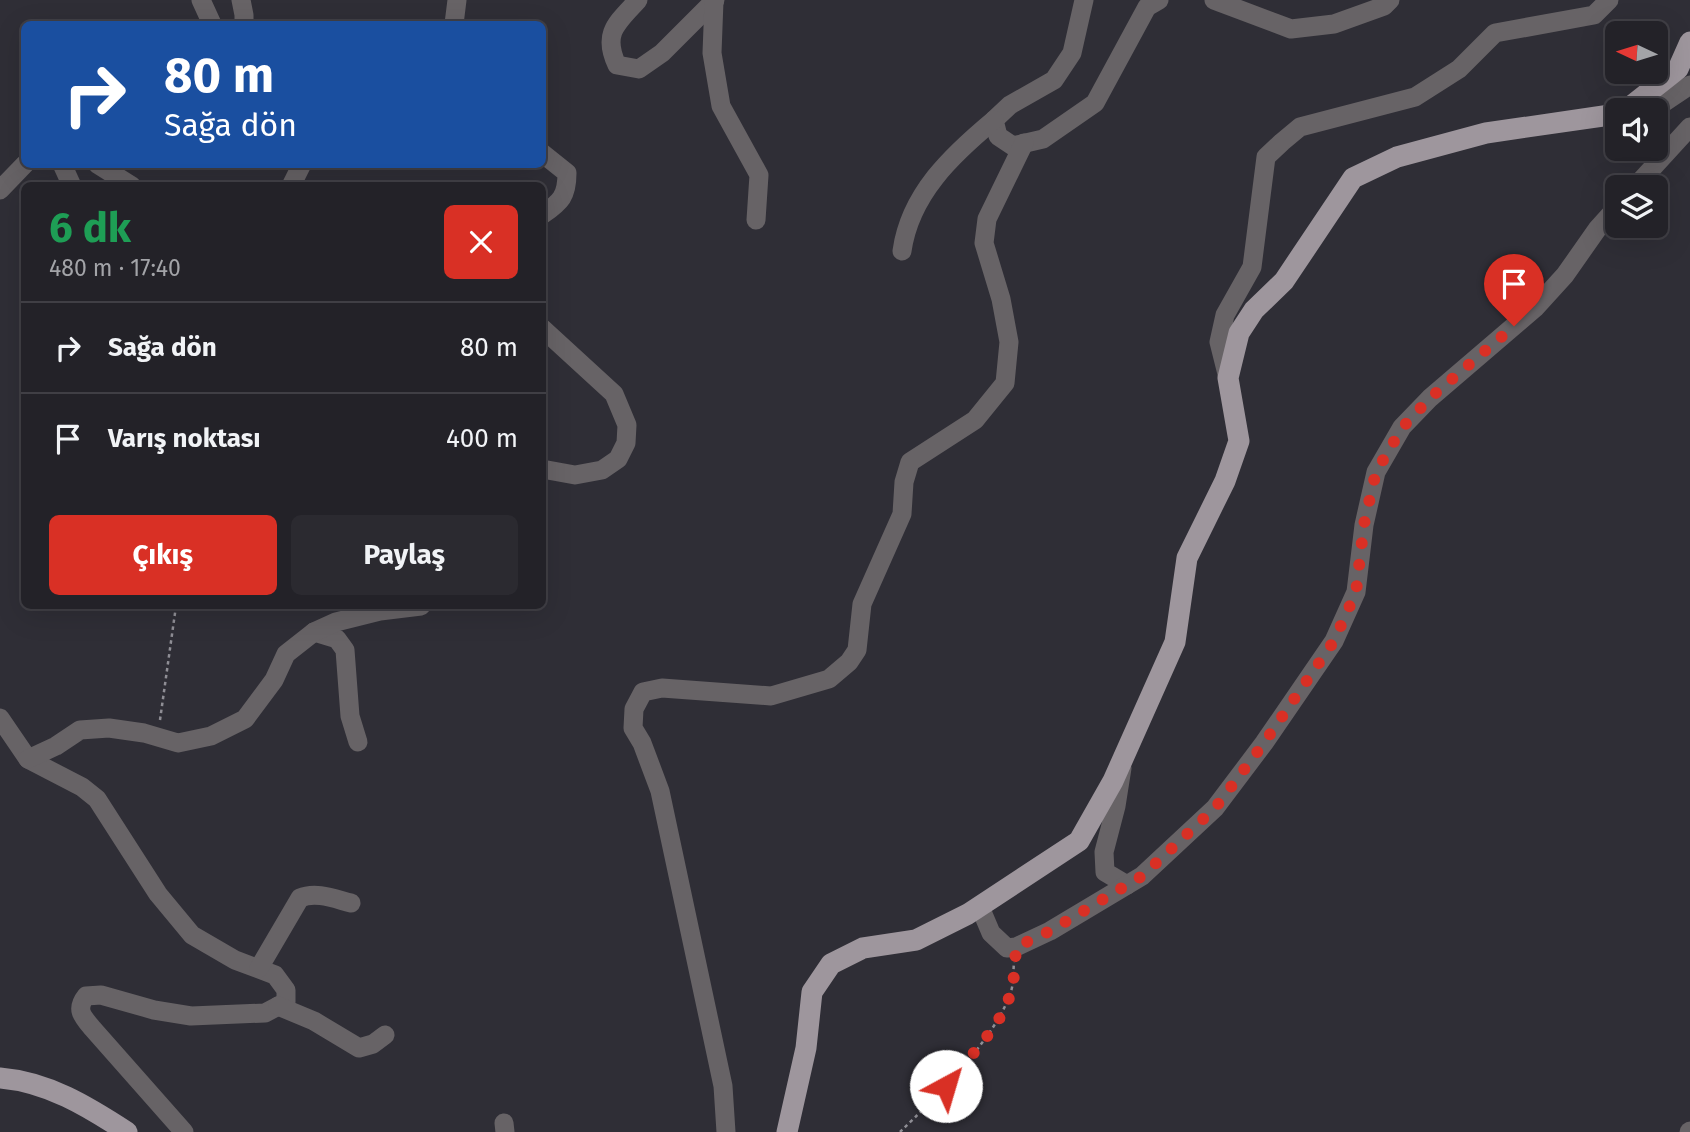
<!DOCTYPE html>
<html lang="tr">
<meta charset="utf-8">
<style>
body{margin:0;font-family:"Fira Sans",sans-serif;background:#2b2a30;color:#f1f3f6;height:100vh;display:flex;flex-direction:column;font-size:26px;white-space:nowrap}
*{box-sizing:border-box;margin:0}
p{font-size:23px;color:#a3a4a8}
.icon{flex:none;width:38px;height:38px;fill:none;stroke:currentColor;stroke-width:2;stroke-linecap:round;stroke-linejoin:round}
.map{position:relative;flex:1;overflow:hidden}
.drawer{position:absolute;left:21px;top:182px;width:525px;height:427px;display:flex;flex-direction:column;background:#232228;border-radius:10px;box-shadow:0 7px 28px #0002,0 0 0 2px #403f45}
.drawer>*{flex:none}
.top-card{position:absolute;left:21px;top:21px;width:525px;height:147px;border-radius:10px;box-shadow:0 7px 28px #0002,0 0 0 2px #403f45;background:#1a4fa0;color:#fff;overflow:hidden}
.needle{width:46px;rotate:274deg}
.tools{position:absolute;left:1605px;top:21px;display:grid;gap:14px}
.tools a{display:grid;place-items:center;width:63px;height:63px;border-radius:10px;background:#232228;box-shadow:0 7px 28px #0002,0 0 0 2px #403f45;font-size:35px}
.pin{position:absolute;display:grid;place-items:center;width:60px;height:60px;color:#fff;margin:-72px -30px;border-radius:50% 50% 50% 0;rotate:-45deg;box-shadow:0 0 7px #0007}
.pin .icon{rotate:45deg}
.me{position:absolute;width:77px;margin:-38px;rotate:39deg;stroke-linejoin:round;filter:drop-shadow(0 0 5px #0008)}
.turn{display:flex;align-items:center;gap:24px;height:147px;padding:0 28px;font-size:32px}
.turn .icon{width:91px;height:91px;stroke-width:2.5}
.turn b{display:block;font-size:49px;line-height:60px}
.round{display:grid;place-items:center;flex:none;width:74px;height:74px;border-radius:10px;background:#2b2a30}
.summary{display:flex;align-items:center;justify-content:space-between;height:119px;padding:0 28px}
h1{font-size:42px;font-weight:700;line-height:52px;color:#1e9e55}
.button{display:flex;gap:14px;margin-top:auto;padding:14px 28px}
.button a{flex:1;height:80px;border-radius:10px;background:#d93025;color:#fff;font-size:28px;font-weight:700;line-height:80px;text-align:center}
.button a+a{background:#2b2a30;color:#f1f3f6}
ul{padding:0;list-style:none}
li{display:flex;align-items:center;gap:21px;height:91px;padding:0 28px;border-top:2px solid #403f45}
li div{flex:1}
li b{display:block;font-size:26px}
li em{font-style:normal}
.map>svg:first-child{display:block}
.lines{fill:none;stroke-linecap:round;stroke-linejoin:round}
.path{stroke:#8f8e95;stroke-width:2.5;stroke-dasharray:3.5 3.5;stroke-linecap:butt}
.minor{stroke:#676366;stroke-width:19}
.major{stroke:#9e969d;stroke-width:21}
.route{stroke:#d93025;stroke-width:12;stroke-dasharray:0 21.6}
</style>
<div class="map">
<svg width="1690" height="1132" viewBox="0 0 1690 1132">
<rect width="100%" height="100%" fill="#2f2e36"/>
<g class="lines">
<g class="path">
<path d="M160,720L176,606"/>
<path d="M900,1132C934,1099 995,1039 1010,994C1014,985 1013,973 1014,962"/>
</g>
<g class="minor">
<path d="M201,0L212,24"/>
<path d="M241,0L244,15V24"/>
<path d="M638,0C617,23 602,33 617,65L639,69L662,53L715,0"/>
<path d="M1084,0L1072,53L1054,80L1010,105L994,120L998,136L1013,146L1043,139L1095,103L1147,7L1159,0"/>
<path d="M1214,0L1291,29L1334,24L1384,6L1390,0"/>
<path d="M714,1L712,53L721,106L759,175L756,220"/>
<path d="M454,24L457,0"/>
<path d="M1653,110L1690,85"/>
<path d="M542,153L567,173C567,196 561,202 542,215"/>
<path d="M62,164L72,186"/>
<path d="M97,164L132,186"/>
<path d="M291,186L302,164"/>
<path d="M1635,187L1690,127"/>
<path d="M0,190L25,164"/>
<path d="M902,251C910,194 952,155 994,120"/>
<path d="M542,328L614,394L627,425L626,443L618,459L602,470L575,475L542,469"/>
<path d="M1228,378L1219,342L1225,315L1252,267L1266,157L1282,142L1300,127L1415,97L1459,69L1495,33L1594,15L1609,0"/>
<path d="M314,632L337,639L345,650L350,716L358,742"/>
<path d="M0,718L28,759L82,787L97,799L158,894L192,935L235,960L275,975L286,990V1002L265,1013L191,1016L154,1010L101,995L86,996C75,1010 83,1017 93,1029L184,1132"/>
<path d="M28,759L56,746L80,730L109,728L144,733L178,743L211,736L245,719L274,680L286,654L314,632L336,622L380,611L421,606"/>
<path d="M1122,768L1116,806L1104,852L1105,872L1127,885"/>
<path d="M980,907L991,933L1007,948L1016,947L1050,931L1142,876L1215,808L1264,743L1334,641L1356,592L1364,525L1376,472L1402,427L1430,398L1535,308L1565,275L1598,228L1617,207"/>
<path d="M259,968L300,898C316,891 335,899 351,903"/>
<path d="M278,1006L314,1021L359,1048L373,1044L385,1035"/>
<path d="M504,1123L505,1132"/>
<path d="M726,1132L723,1086L660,791L642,743L633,728L634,709L643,692L662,688L771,696L829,679L849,662L857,650L862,604L902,514L904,482L910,462L975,420L1005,383L1009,342L1001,299L984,243L987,219L1024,143"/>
<path d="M1689,1132L1690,1131"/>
</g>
<g class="major">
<path d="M1626,110L1678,69L1690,42"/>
<path d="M0,1078C48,1082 87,1106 127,1132"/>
<path d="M787,1132L806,1048L812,992L831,964L863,948L916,940L968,914L1079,841L1113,781L1175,642L1187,558L1225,481L1239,441L1228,378L1239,333L1254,310L1284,281L1353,178L1397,157L1486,133L1617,114"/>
</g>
</g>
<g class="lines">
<path class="route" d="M946,1086C967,1059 1003,1025 1011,991C1015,977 1015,961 1016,947L1050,931L1142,876L1215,808L1264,743L1334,641L1356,592L1364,524L1376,472L1402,428L1430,398L1514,326"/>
</g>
</svg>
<div class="tools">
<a><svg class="needle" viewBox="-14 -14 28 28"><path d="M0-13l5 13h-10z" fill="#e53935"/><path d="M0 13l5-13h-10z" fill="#a3a4a8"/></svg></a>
<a><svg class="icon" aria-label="sound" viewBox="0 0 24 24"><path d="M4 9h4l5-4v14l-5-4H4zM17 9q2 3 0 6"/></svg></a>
<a><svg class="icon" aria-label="layers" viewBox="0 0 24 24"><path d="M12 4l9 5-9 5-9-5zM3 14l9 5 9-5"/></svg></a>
</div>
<div class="pin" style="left:1514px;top:326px;background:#d93025"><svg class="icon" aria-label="arrive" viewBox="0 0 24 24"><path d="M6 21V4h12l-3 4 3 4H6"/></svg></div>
<svg class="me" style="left:946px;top:1086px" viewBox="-20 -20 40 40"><circle r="19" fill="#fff"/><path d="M0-13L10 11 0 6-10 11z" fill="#d93025"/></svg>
<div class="top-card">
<div class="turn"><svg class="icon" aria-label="right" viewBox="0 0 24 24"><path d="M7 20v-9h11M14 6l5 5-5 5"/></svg><div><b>80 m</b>Sağa dön</div></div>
</div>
<section class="drawer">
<div class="summary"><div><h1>6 dk</h1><p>480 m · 17:40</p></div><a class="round" style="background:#d93025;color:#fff"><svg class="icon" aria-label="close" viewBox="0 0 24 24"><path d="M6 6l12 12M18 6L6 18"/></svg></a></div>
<ul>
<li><svg class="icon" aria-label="right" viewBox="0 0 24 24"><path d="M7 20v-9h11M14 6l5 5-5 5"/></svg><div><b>Sağa dön</b></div><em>80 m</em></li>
<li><svg class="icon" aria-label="arrive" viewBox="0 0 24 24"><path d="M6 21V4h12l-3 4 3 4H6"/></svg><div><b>Varış noktası</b></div><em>400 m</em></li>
</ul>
<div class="button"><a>Çıkış</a><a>Paylaş</a></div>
</section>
</div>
